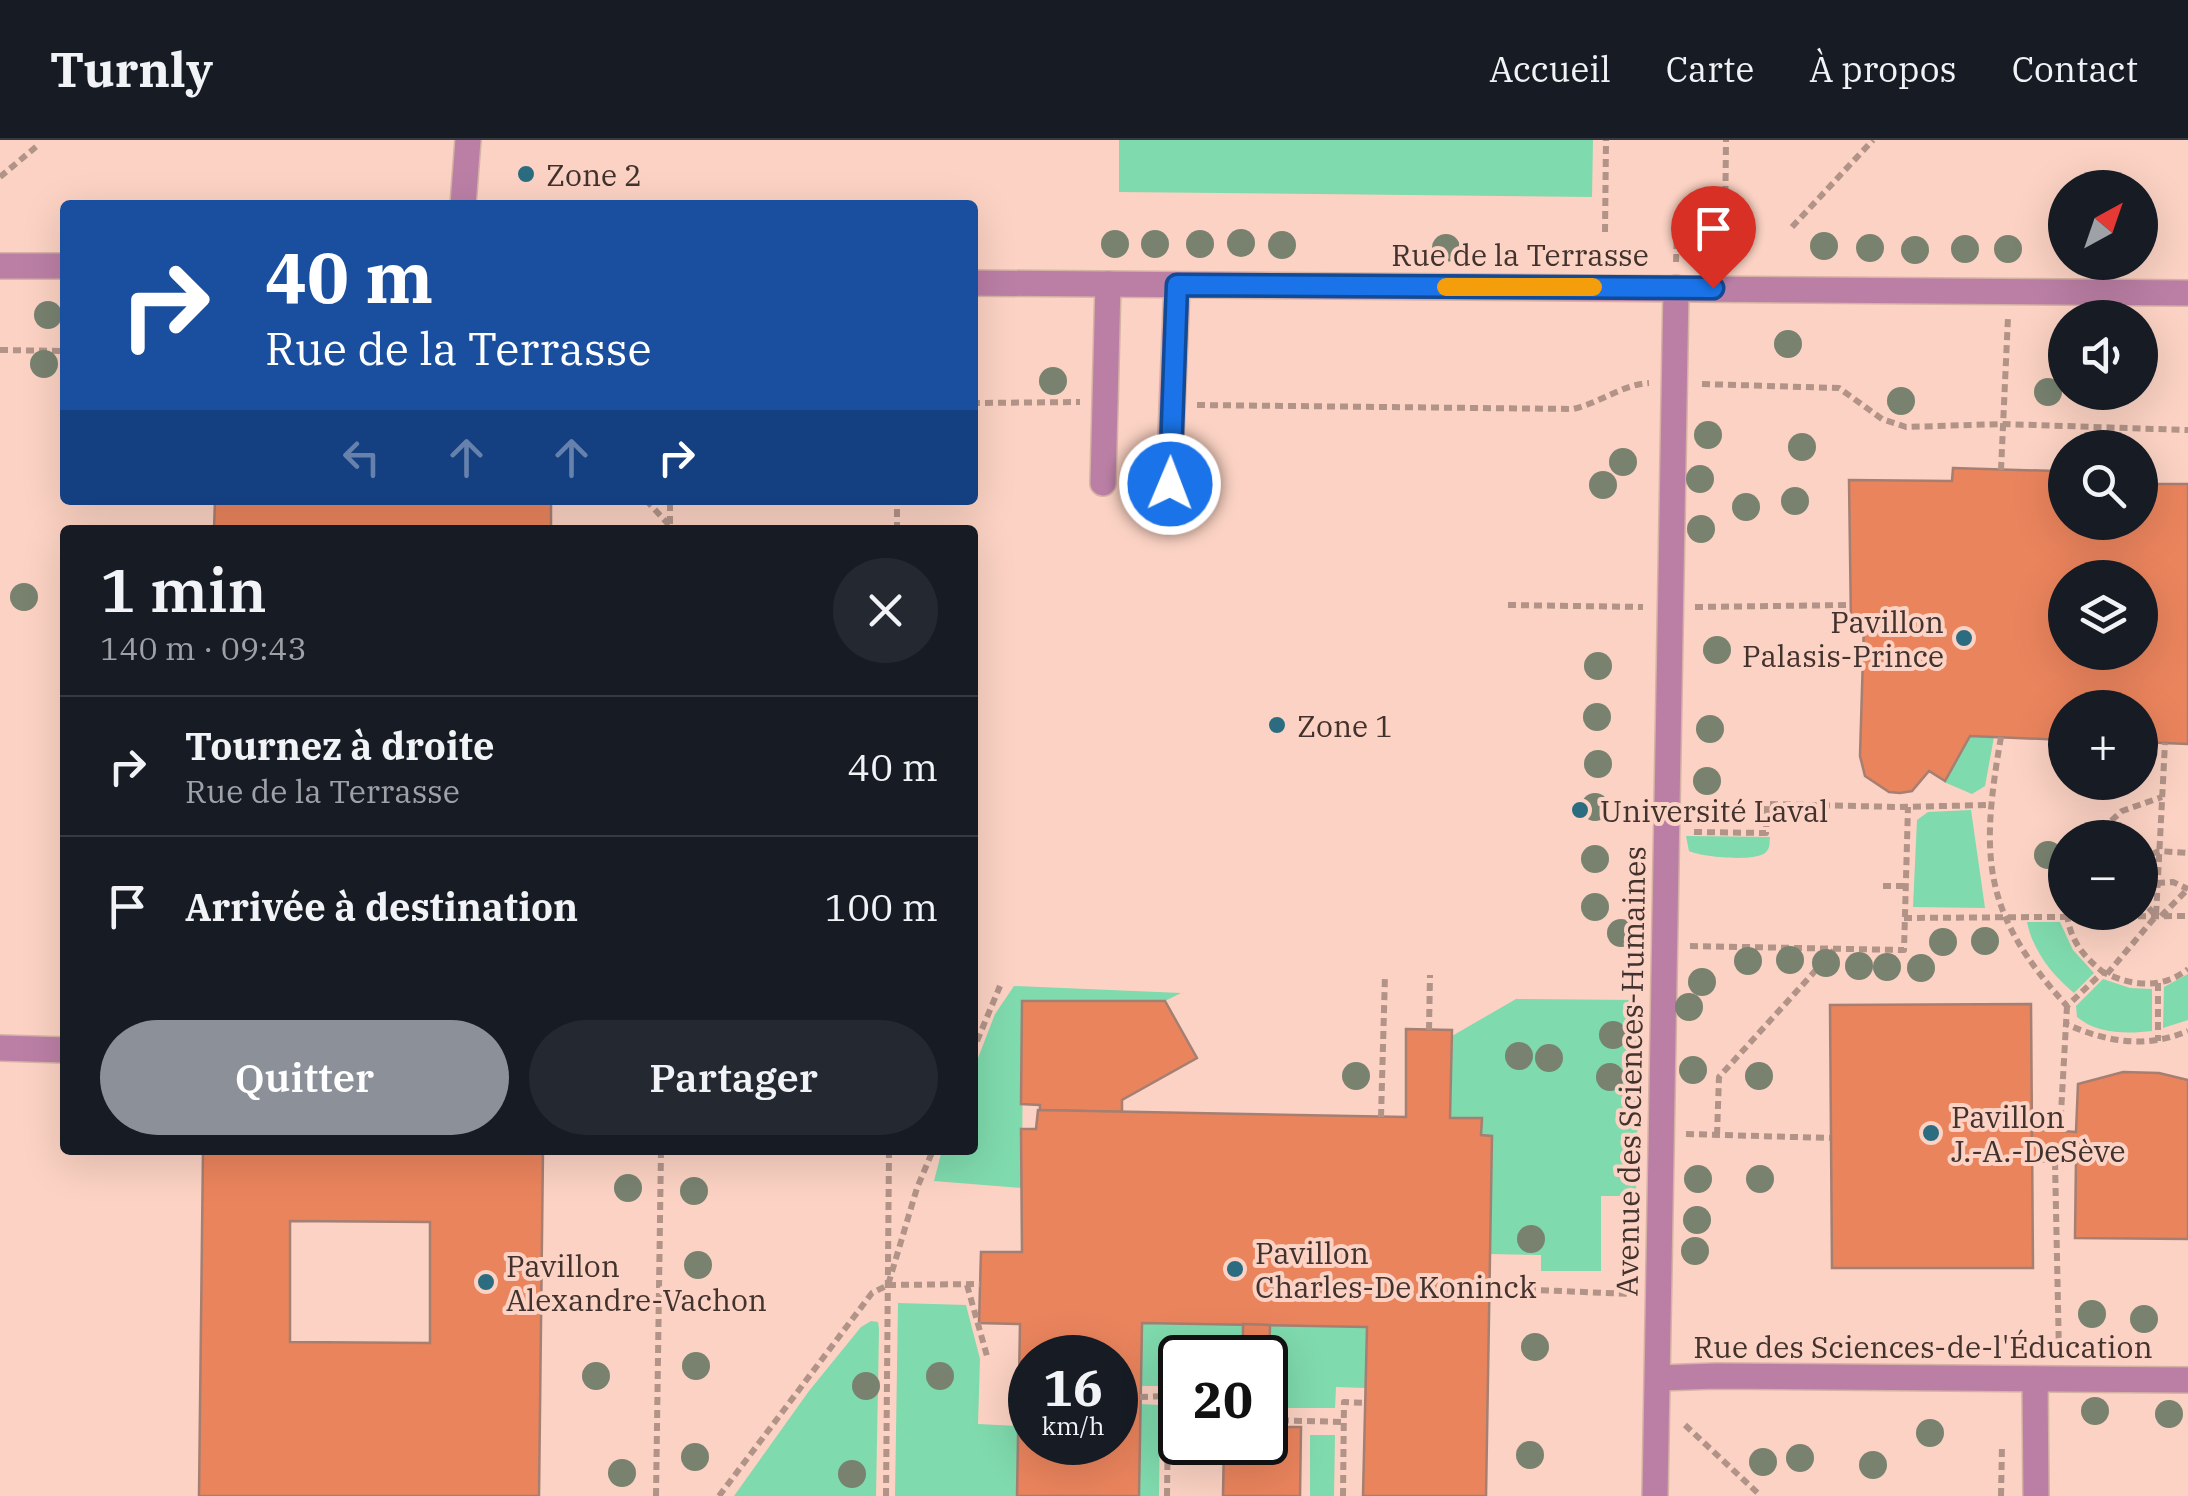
<!DOCTYPE html>
<html lang="fr">
<meta charset="utf-8">
<style>
body{margin:0;font-family:"IBM Plex Serif",serif;background:#242831;color:#f1f3f6;height:100vh;display:flex;flex-direction:column;font-size:38px;white-space:nowrap}
*{box-sizing:border-box;margin:0}
p{font-size:32px;color:#9ea1a6}
.icon{flex:none;width:55px;height:55px;fill:none;stroke:currentColor;stroke-width:2;stroke-linecap:round;stroke-linejoin:round}
.map{position:relative;flex:1;overflow:hidden}
.details{position:absolute;left:60px;top:385px;width:918px;height:630px;display:flex;flex-direction:column;background:#171b24;border-radius:10px;box-shadow:0 10px 40px #0002}
.details>*{flex:none}
.guide{position:absolute;left:60px;top:60px;width:918px;height:305px;border-radius:10px;box-shadow:0 10px 40px #0002;background:#1a4fa0;color:#fff;overflow:hidden}
.needle{width:65px;rotate:40deg}
.controls{position:absolute;left:2048px;top:30px;display:grid;gap:20px}
.controls a{display:grid;place-items:center;width:110px;height:110px;border-radius:50%;background:#171b24;box-shadow:0 10px 40px #0002;font-size:50px}
.speed{position:absolute;left:1008px;top:1195px;display:flex;gap:20px;font-size:50px;font-weight:700;text-align:center}
.speed>*{display:grid;place-content:center;width:130px;height:130px;border-radius:50%;background:#171b24;box-shadow:0 10px 40px #0002;line-height:1}
.speed small{font-size:25px;font-weight:400}
.speed .limit{border:5px solid #111;border-radius:15px;background:#fff;color:#111}
.pin{position:absolute;display:grid;place-items:center;width:85px;height:85px;color:#fff;margin:-102px -42px;border-radius:50% 50% 50% 0;rotate:-45deg;box-shadow:0 0 10px #0007}
.pin .icon{rotate:45deg}
.me{position:absolute;width:110px;margin:-55px;rotate:1deg;stroke-linejoin:round;filter:drop-shadow(0 0 8px #0008)}
.turn{display:flex;align-items:center;gap:35px;height:210px;padding:0 40px;font-size:45px}
.turn .icon{width:130px;height:130px;stroke-width:2.5}
.turn b{display:block;font-size:70px;line-height:85px}
.lanes{display:flex;align-items:center;height:95px;padding:0 40px;background:#0003;justify-content:center;gap:50px;direction:ltr}
.lanes .off{opacity:.35}
.round{display:grid;place-items:center;flex:none;width:105px;height:105px;border-radius:52px;background:#242831}
.overview{display:flex;align-items:center;justify-content:space-between;height:170px;padding:0 40px}
h1{font-size:60px;font-weight:600;line-height:75px}
.cta{display:flex;gap:20px;margin-top:auto;padding:20px 40px}
.cta a{flex:1;height:115px;border-radius:60px;background:#8c9099;color:#fff;font-size:40px;font-weight:600;line-height:115px;text-align:center}
.cta a+a{background:#242831;color:#f1f3f6}
ul{padding:0;list-style:none}
li{display:flex;align-items:center;gap:30px;height:140px;padding:0 40px;border-top:2px solid #363941}
li div{flex:1}
li b{display:block;font-size:38px}
li em{font-style:normal}
header{display:flex;align-items:center;gap:60px;box-sizing:border-box;height:140px;padding:0 50px;background:#171b24;border-bottom:2px solid #363941}
header strong{font-size:48px}
nav{display:flex;gap:55px;margin-inline-start:auto;font-size:35px}
.map>svg:first-child{display:block}
.green{fill:#7fdaad}
.building{fill:#ea845d;stroke:#a57f72;stroke-width:2.5;fill-rule:evenodd}
.lines{fill:none;stroke-linecap:round;stroke-linejoin:round}
.minor-casing{stroke:#d6b2a5;stroke-width:28}
.path{stroke:#b29388;stroke-width:6;stroke-dasharray:8 5;stroke-linecap:butt}
.minor{stroke:#bb7fa5;stroke-width:25}
.tree{fill:#78826f}
.route-casing{stroke:#114b97;stroke-width:25}
.route{stroke:#1a73e8;stroke-width:18}
.slow{stroke:#f59e0b;stroke-width:18}
.poi-dot{fill:#2c6c80;stroke:#fbd2c3;stroke-width:4}
.labels{text-anchor:middle;dominant-baseline:central;stroke-width:8;stroke-linejoin:round;paint-order:stroke}
.poi-label{font-size:30px;fill:#42322d;stroke:#fbd2c3;text-anchor:start}
.street-label{font-size:30px;fill:#42322d;stroke:#fbd2c3}
</style>
<header>
<strong>Turnly</strong>
<nav><a>Accueil</a><a>Carte</a><a>À propos</a><a>Contact</a></nav>
</header>
<div class="map">
<svg width="2188" height="1356" viewBox="0 0 2188 1356">
<rect width="100%" height="100%" fill="#fbd2c3"/>
<g class="green">
<path d="M1119,0H1593L1592,57L1119,52Z"/>
<path d="M1970,596L1994,597L1985,646L1972,654L1944,642Z"/>
<path d="M1971,670L1985,768L1913,767L1917,680L1928,672Z"/>
<path d="M1686,696L1770,697C1769,704 1771,707 1765,713C1754,722 1701,717 1689,711Z"/>
<path d="M2027,782H2060L2073,810L2094,833L2074,853C2052,835 2033,811 2027,782Z"/>
<path d="M2188,834V880L2163,888L2164,847Z"/>
<path d="M2103,839L2130,848L2152,849V891C2127,894 2097,894 2077,877L2076,866Z"/>
<path d="M1014,846L1181,853L1165,861L1023,862L1022,1048L934,1041L942,1010H972L973,931L995,874Z"/>
<path d="M1516,859L1635,860L1640,865L1636,1056H1601V1131H1541V1115L1490,1114L1481,978H1450L1452,896Z"/>
<path d="M898,1163L966,1165L980,1219L978,1284L1018,1286L1017,1356H895Z"/>
<path d="M871,1181L878,1182L879,1189L876,1356H734L809,1251L861,1187Z"/>
<path d="M1142,1183L1243,1184V1217L1180,1218V1266H1177L1176,1246H1140Z"/>
<path d="M1270,1185L1367,1187L1365,1248L1336,1247L1335,1268H1269Z"/>
<path d="M1140,1264L1160,1265L1159,1356H1139Z"/>
<path d="M1310,1295H1335L1334,1356H1310Z"/>
</g>
<g class="building">
<path d="M1953,328L2055,331V343H2065V382H2140V344H2188V604L2140,602V568H2065V600L1970,596L1945,641L1929,631L1912,651L1900,653L1889,652L1865,636L1860,616L1864,483L1851,484L1849,340L1952,341ZM2065,438H2140V512H2065Z"/>
<path d="M215,360H551V390H214Z"/>
<path d="M1022,861H1165L1197,918L1122,960V972L1040,970V965L1021,964Z"/>
<path d="M2031,864L2033,1128H1832L1830,865Z"/>
<path d="M1406,889L1452,890L1450,978H1482L1481,995L1492,996L1486,1356H1363L1367,1187L1142,1183L1139,1356H1017L1020,1184L979,1183L981,1112H1022L1021,989H1036L1038,970L1406,977ZM1030,1218H1115V1302H1030Z"/>
<path d="M2123,932L2159,933L2188,940V1099L2075,1098L2076,1020L2032,1022V989L2076,992L2078,944Z"/>
<path d="M203,1010H543L539,1356H199ZM290,1081L430,1082V1203L290,1202Z"/>
<path d="M1243,1184L1270,1185L1268,1287H1301L1300,1356H1223L1224,1302H1265V1218H1243Z"/>
</g>
<g class="lines">
<defs>
<g id="minor">
<path d="M463,65L468,0"/>
<path d="M0,126H65"/>
<path d="M972,143L2188,153"/>
<path d="M1103,343L1108,144"/>
<path d="M1169,344L1177,145"/>
<path d="M0,908L65,910"/>
<path d="M1658,1238L1716,1236L2188,1240"/>
<path d="M2035,1239L2036,1356"/>
<path d="M1655,1356L1676,148"/>
</g>
</defs>
<use href="#minor" class="minor-casing"/>
<g class="path">
<path d="M0,37L37,6"/>
<path d="M1792,87L1873,0"/>
<path d="M1605,92L1606,0"/>
<path d="M1725,93L1726,0"/>
<path d="M1676,122L1677,92"/>
<path d="M0,210L65,211"/>
<path d="M1702,244L1839,248L1882,279L1906,287L2002,284L2188,290"/>
<path d="M972,263L1080,262"/>
<path d="M1197,265L1573,269C1600,263 1621,245 1649,243"/>
<path d="M2001,330L2008,177"/>
<path d="M646,360L670,386"/>
<path d="M670,384V360"/>
<path d="M897,390V360"/>
<path d="M1508,465L1643,467"/>
<path d="M1695,467L1849,465"/>
<path d="M2001,597C1980,717 1982,773 2067,866L2103,832C2131,846 2162,850 2188,829"/>
<path d="M1694,692L1766,693L1767,664L1899,667L1989,665"/>
<path d="M2092,698L2122,671L2162,657"/>
<path d="M2140,719L2159,711L2188,713"/>
<path d="M2157,743L2173,742L2188,749"/>
<path d="M1883,746H1905"/>
<path d="M2140,758L2155,775"/>
<path d="M2067,774C2070,800 2083,816 2103,832"/>
<path d="M2161,776L2188,749"/>
<path d="M1904,778L2188,776"/>
<path d="M1690,806L1904,810L1908,667"/>
<path d="M2107,834L2156,776L2165,603"/>
<path d="M2158,843V901"/>
<path d="M2067,866L2066,884C2107,902 2145,909 2188,891"/>
<path d="M1429,890L1430,835"/>
<path d="M972,913L1000,846"/>
<path d="M1381,977L1385,835"/>
<path d="M2060,991L2066,884"/>
<path d="M1686,994L1830,998"/>
<path d="M1717,995L1719,937L1835,809"/>
<path d="M2055,1022L2059,1213"/>
<path d="M888,1145L980,1144"/>
<path d="M967,1145L987,1216"/>
<path d="M1489,1148L1631,1154"/>
<path d="M1140,1257L1168,1256V1280"/>
<path d="M1268,1280L1344,1282"/>
<path d="M1685,1285L1761,1356"/>
<path d="M656,1356L661,1010"/>
<path d="M719,1356L872,1153L888,1145L917,1048L933,1010"/>
<path d="M886,1356L889,1010"/>
<path d="M1167,1356L1168,1280H1180"/>
<path d="M1343,1356L1344,1262L1365,1263"/>
<path d="M2001,1356L2002,1306"/>
</g>
<use href="#minor" class="minor"/>
</g>
<g class="tree">
<circle cx="1241" cy="103" r="14"/>
<circle cx="1115" cy="104" r="14"/>
<circle cx="1155" cy="104" r="14"/>
<circle cx="1200" cy="104" r="14"/>
<circle cx="1282" cy="105" r="14"/>
<circle cx="1824" cy="106" r="14"/>
<circle cx="1446" cy="108" r="14"/>
<circle cx="1870" cy="108" r="14"/>
<circle cx="1965" cy="109" r="14"/>
<circle cx="2008" cy="109" r="14"/>
<circle cx="1915" cy="110" r="14"/>
<circle cx="48" cy="175" r="14"/>
<circle cx="1788" cy="204" r="14"/>
<circle cx="44" cy="224" r="14"/>
<circle cx="1053" cy="241" r="14"/>
<circle cx="2048" cy="252" r="14"/>
<circle cx="1901" cy="261" r="14"/>
<circle cx="1708" cy="295" r="14"/>
<circle cx="1802" cy="307" r="14"/>
<circle cx="1623" cy="322" r="14"/>
<circle cx="1700" cy="339" r="14"/>
<circle cx="1603" cy="345" r="14"/>
<circle cx="1795" cy="361" r="14"/>
<circle cx="1746" cy="367" r="14"/>
<circle cx="1701" cy="389" r="14"/>
<circle cx="24" cy="457" r="14"/>
<circle cx="1717" cy="510" r="14"/>
<circle cx="1598" cy="526" r="14"/>
<circle cx="1597" cy="577" r="14"/>
<circle cx="1710" cy="589" r="14"/>
<circle cx="1598" cy="624" r="14"/>
<circle cx="1707" cy="641" r="14"/>
<circle cx="1595" cy="667" r="14"/>
<circle cx="2048" cy="715" r="14"/>
<circle cx="1595" cy="719" r="14"/>
<circle cx="1595" cy="767" r="14"/>
<circle cx="1621" cy="793" r="14"/>
<circle cx="1985" cy="801" r="14"/>
<circle cx="1943" cy="802" r="14"/>
<circle cx="1790" cy="820" r="14"/>
<circle cx="1748" cy="821" r="14"/>
<circle cx="1826" cy="823" r="14"/>
<circle cx="1859" cy="826" r="14"/>
<circle cx="1887" cy="827" r="14"/>
<circle cx="1921" cy="828" r="14"/>
<circle cx="1702" cy="842" r="14"/>
<circle cx="1689" cy="867" r="14"/>
<circle cx="1613" cy="895" r="14"/>
<circle cx="1519" cy="916" r="14"/>
<circle cx="1549" cy="918" r="14"/>
<circle cx="1693" cy="930" r="14"/>
<circle cx="1356" cy="936" r="14"/>
<circle cx="1759" cy="936" r="14"/>
<circle cx="1610" cy="937" r="14"/>
<circle cx="1698" cy="1039" r="14"/>
<circle cx="1760" cy="1039" r="14"/>
<circle cx="628" cy="1048" r="14"/>
<circle cx="694" cy="1051" r="14"/>
<circle cx="1697" cy="1080" r="14"/>
<circle cx="1531" cy="1099" r="14"/>
<circle cx="1695" cy="1111" r="14"/>
<circle cx="698" cy="1125" r="14"/>
<circle cx="2092" cy="1174" r="14"/>
<circle cx="2144" cy="1179" r="14"/>
<circle cx="1535" cy="1207" r="14"/>
<circle cx="696" cy="1226" r="14"/>
<circle cx="596" cy="1236" r="14"/>
<circle cx="940" cy="1236" r="14"/>
<circle cx="866" cy="1246" r="14"/>
<circle cx="2095" cy="1271" r="14"/>
<circle cx="2169" cy="1274" r="14"/>
<circle cx="1930" cy="1293" r="14"/>
<circle cx="1530" cy="1315" r="14"/>
<circle cx="695" cy="1317" r="14"/>
<circle cx="1800" cy="1318" r="14"/>
<circle cx="1763" cy="1322" r="14"/>
<circle cx="1873" cy="1325" r="14"/>
<circle cx="622" cy="1333" r="14"/>
<circle cx="852" cy="1334" r="14"/>
</g>
<g class="lines">
<defs>
<path id="route" d="M1170,344L1177,145L1713,148"/>
</defs>
<use href="#route" class="route-casing"/>
<use href="#route" class="route"/>
<path class="slow" d="M1446,147H1593"/>
</g>
<g class="poi-dot">
<circle cx="526" cy="34" r="10"/>
<circle cx="1964" cy="498" r="10"/>
<circle cx="1277" cy="585" r="10"/>
<circle cx="1580" cy="670" r="10"/>
<circle cx="1931" cy="993" r="10"/>
<circle cx="1235" cy="1129" r="10"/>
<circle cx="486" cy="1142" r="10"/>
</g>
<g class="labels">
<g class="poi-label">
<text x="546" y="34">Zone 2</text>
<text x="1944" y="481" text-anchor="end">Pavillon<tspan x="1944" dy="34">Palasis-Prince</tspan></text>
<text x="1297" y="585">Zone 1</text>
<text x="1600" y="670">Université Laval</text>
<text x="1951" y="976">Pavillon<tspan x="1951" dy="34">J.-A.-DeSève</tspan></text>
<text x="1255" y="1112">Pavillon<tspan x="1255" dy="34">Charles-De Koninck</tspan></text>
<text x="506" y="1125">Pavillon<tspan x="506" dy="34">Alexandre-Vachon</tspan></text>
</g>
<g class="street-label">
<text x="1520" y="114">Rue de la Terrasse</text>
<text transform="translate(1630 931) rotate(-89)">Avenue des Sciences-Humaines</text>
<text x="1923" y="1206">Rue des Sciences-de-l'Éducation</text>
</g>
</g>
</svg>
<div class="controls">
<a><svg class="needle" viewBox="-14 -14 28 28"><path d="M0-13l5 13h-10z" fill="#e53935"/><path d="M0 13l5-13h-10z" fill="#9ea1a6"/></svg></a>
<a><svg class="icon" aria-label="sound" viewBox="0 0 24 24"><path d="M4 9h4l5-4v14l-5-4H4zM17 9q2 3 0 6"/></svg></a>
<a><svg class="icon" aria-label="search" viewBox="0 0 24 24"><circle cx="10" cy="10" r="6"/><path d="M15 15l6 6"/></svg></a>
<a><svg class="icon" aria-label="layers" viewBox="0 0 24 24"><path d="M12 4l9 5-9 5-9-5zM3 14l9 5 9-5"/></svg></a>
<a>+</a>
<a>−</a>
</div>
<div class="speed"><div>16<small>km/h</small></div><div class="limit">20</div></div>
<div class="pin" style="left:1713px;top:148px;background:#d93025"><svg class="icon" aria-label="arrive" viewBox="0 0 24 24"><path d="M6 21V4h12l-3 4 3 4H6"/></svg></div>
<svg class="me" style="left:1170px;top:344px" viewBox="-20 -20 40 40"><circle r="17" fill="#1a73e8" stroke="#fff" stroke-width="3"/><path d="M0-11L8 9 0 5-8 9z" fill="#fff"/></svg>
<div class="guide">
<div class="turn"><svg class="icon" aria-label="right" viewBox="0 0 24 24"><path d="M7 20v-9h11M14 6l5 5-5 5"/></svg><div><b>40 m</b>Rue de la Terrasse</div></div>
<div class="lanes"><svg class="icon off" aria-label="left" viewBox="0 0 24 24"><path d="M17 20v-9H6M10 6l-5 5 5 5"/></svg><svg class="icon off" aria-label="ahead" viewBox="0 0 24 24"><path d="M12 20V5M6 11l6-6 6 6"/></svg><svg class="icon off" aria-label="ahead" viewBox="0 0 24 24"><path d="M12 20V5M6 11l6-6 6 6"/></svg><svg class="icon" aria-label="right" viewBox="0 0 24 24"><path d="M7 20v-9h11M14 6l5 5-5 5"/></svg></div>
</div>
<section class="details">
<div class="overview"><div><h1>1 min</h1><p>140 m · 09:43</p></div><a class="round"><svg class="icon" aria-label="close" viewBox="0 0 24 24"><path d="M6 6l12 12M18 6L6 18"/></svg></a></div>
<ul>
<li><svg class="icon" aria-label="right" viewBox="0 0 24 24"><path d="M7 20v-9h11M14 6l5 5-5 5"/></svg><div><b>Tournez à droite</b><p>Rue de la Terrasse</p></div><em>40 m</em></li>
<li><svg class="icon" aria-label="arrive" viewBox="0 0 24 24"><path d="M6 21V4h12l-3 4 3 4H6"/></svg><div><b>Arrivée à destination</b></div><em>100 m</em></li>
</ul>
<div class="cta"><a>Quitter</a><a>Partager</a></div>
</section>
</div>
